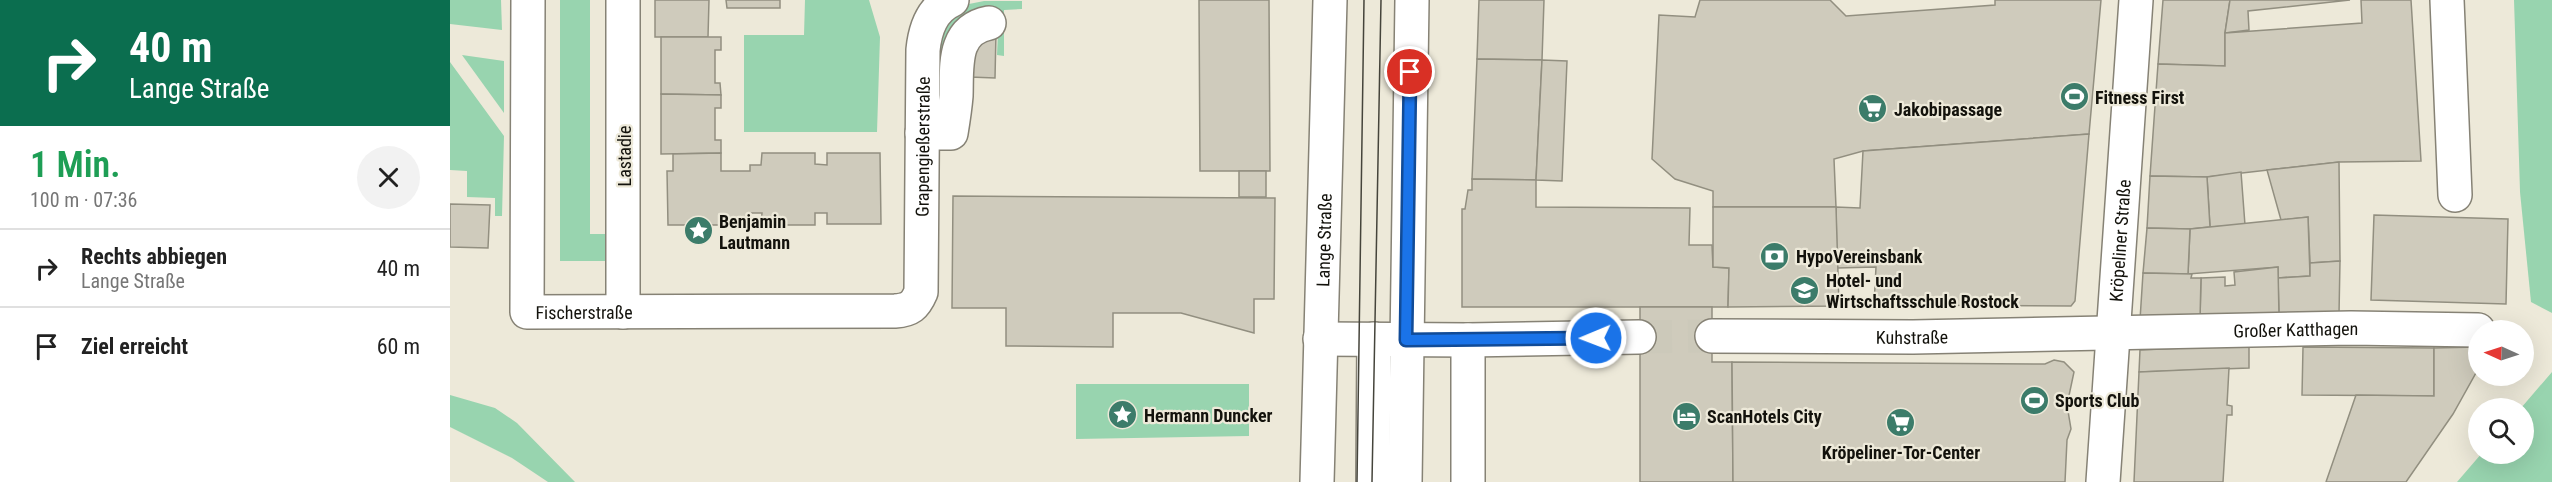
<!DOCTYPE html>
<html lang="de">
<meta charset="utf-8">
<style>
body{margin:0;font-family:"Roboto Condensed",sans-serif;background:#f2f2f2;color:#222;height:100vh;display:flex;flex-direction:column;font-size:22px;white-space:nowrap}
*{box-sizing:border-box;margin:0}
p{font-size:20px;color:#767676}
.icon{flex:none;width:33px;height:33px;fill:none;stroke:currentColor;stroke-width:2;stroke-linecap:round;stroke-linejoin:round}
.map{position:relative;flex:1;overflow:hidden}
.drawer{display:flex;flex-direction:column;background:#fff;width:450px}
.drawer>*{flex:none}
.hud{background:#0b6e4f;color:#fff;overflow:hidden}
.needle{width:39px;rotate:273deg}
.buttons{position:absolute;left:2018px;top:320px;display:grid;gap:12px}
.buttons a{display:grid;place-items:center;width:66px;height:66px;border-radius:50%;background:#fff;box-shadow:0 6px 24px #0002;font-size:30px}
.pin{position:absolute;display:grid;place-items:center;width:51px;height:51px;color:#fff;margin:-26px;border:3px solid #fff;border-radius:50%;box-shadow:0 2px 6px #0007}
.me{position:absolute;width:66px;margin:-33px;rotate:269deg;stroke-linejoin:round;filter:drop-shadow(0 0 4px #0008)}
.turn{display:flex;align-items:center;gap:21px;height:126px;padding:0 30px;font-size:27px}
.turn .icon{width:78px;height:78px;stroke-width:2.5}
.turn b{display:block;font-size:42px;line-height:51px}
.round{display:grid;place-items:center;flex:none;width:63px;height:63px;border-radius:32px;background:#f2f2f2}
.head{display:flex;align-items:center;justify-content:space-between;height:102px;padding:0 30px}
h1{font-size:36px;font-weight:600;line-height:45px;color:#1e9e55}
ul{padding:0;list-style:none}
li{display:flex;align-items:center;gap:18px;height:78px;padding:0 30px;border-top:2px solid #e0e0e0}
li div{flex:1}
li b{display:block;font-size:22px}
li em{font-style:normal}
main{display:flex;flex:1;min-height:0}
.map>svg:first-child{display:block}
.green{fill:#98d4af}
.building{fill:#cfcbbc;stroke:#928f80;stroke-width:1.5}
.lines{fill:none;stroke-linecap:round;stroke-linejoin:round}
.minor-tunnel{stroke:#ccc9ba;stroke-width:33;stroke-dasharray:33 16;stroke-linecap:butt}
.minor-casing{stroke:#868275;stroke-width:36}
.minor{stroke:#fff;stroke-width:33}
.tram{stroke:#45443b;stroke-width:1.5}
.route-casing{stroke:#114b97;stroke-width:15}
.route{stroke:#1a73e8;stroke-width:10}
.labels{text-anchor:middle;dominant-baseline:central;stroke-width:4.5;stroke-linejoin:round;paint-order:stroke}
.poi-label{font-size:18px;font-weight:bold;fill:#13120c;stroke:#ede9d9;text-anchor:start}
.street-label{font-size:18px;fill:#13120c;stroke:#ede9d9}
</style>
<main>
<section class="drawer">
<div class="hud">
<div class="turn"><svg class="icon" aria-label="right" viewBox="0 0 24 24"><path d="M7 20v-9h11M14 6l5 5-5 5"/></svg><div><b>40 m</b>Lange Straße</div></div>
</div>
<div class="head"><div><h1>1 Min.</h1><p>100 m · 07:36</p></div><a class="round"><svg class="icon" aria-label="close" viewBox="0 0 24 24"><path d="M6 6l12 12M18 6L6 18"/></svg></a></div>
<ul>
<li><svg class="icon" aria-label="right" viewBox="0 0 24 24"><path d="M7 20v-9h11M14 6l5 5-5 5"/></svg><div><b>Rechts abbiegen</b><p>Lange Straße</p></div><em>40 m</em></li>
<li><svg class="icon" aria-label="arrive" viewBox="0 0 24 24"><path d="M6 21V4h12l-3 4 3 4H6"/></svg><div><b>Ziel erreicht</b></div><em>60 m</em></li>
</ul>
</section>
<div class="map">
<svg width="2102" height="482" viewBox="0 0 2102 482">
<rect width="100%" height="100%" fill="#ede9d9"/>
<g class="green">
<path d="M0,0H51L52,30L0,24Z"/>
<path d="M110,0H140V234H163L160,261H110Z"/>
<path d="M355,0H419L430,37L427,132H294V35H354Z"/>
<path d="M2064,0H2102V313L2081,302L2070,192Z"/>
<path d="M534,1H572V9L554,10V56L547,55L548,32L495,104H484L486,34L514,5Z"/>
<path d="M12,55L54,61V113Z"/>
<path d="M0,62L54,136L52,216H45V198L17,197V171L0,170Z"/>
<path d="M2102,372V482H2007L2032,453H2073V408H2071Z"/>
<path d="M626,384H799V436L626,439Z"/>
<path d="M0,395L45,408L67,423L125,482H98L62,458L0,427Z"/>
</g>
<g class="building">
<path d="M205,0H259L258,37H205Z"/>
<path d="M276,0H330V8H277Z"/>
<path d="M749,0H819L820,171H750Z"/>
<path d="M1029,0H1094L1092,60L1027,59Z"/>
<path d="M1250,0H1380L1396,16L1545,5V0H1651L1639,134L1413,151L1384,159L1386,207H1263V191L1225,179L1202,159L1209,15L1245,17Z"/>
<path d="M1713,0H1780L1775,33V66L1708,64Z"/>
<path d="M1780,0H1900L1798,11L1799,30L1775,33Z"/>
<path d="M1911,0H1961L1971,161L1889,162L1757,177L1700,176L1708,64L1775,66V33L1912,23Z"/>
<path d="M546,32L545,78L520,77L528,38Z"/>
<path d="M211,37H271V50H265V83H270L271,95L211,94Z"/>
<path d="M1027,59L1092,60L1086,180L1022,179Z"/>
<path d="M1092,60L1117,61L1112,181L1086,180Z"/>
<path d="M211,94L271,95V108H265V140H271V153L211,154Z"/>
<path d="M1639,134L1625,301L1621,306L1424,305L1426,267L1387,268L1386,207L1410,208L1413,151Z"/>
<path d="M271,153V171H300V165H311L312,153H365V164L377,165V153H430L431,224H377V213H365V225H311L312,213H300V225H218L217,171H223V154Z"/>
<path d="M1889,162L1890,261L1860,263L1858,217L1831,220L1817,170Z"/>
<rect x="789" y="171" width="27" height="26"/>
<path d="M1791,172L1795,225L1760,227L1757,177Z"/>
<path d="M1700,176L1757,177L1760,227L1740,229L1697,228Z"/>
<path d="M1022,179L1086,180V207L1240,208L1239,245H1262L1263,267L1279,268L1278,307H1012V209H1015L1018,190H1022Z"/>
<path d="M503,196L825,198L824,299H804V333L731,313H663V347L556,346V308H502Z"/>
<path d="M0,204L40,205L38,248L0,247Z"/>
<path d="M1263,207H1386L1389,306L1278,307L1279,268L1263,267Z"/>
<path d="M1924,215L2058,219L2056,304L1921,300Z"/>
<path d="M1858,217L1860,276L1828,278V267L1738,274L1740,229Z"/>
<path d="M1697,228L1740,229L1738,274L1693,273Z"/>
<path d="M1890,261L1889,314L1829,316L1828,278L1860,276V263Z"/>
<path d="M1828,267L1829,316L1750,319L1751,278L1775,277V286L1785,285L1784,272Z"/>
<path d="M1693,273L1742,274L1741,278H1751L1750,319L1690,320Z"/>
<path d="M1190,307H1262V362H1282L1283,482H1190Z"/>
<path d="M1799,345V368L1689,372L1690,350Z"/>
<path d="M1853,347L1984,348V396L1852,395Z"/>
<path d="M2028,347L2027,371L2003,414L1956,482H1876L1906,395L1984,396V348Z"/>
<path d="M1604,360L1614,362L1624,372L1617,405L1621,429L1617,440L1615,482H1283L1282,362L1595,364Z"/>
<path d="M1779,368L1777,405L1782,406V415H1777L1773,482H1684L1689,372Z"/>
</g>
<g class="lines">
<path class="minor-tunnel" d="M1189,337L1262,336"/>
<defs>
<g id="minor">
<path id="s1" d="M78,0L77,312L445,311C460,310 465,306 471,292L473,50C475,30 481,9 502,0"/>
<path d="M1997,0L2005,195"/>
<path d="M472,133H501C503,121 505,108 506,96C507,67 502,30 539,23"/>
<path d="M173,312V0"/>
<path id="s2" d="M1262,336L1463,337L1901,328L2028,330"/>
<path d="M870,339L1018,340L1189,337"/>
<path d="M1018,340V482"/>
<path id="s3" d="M867,482L880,0"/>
<path d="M923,482L924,339"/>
<path d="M955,482L962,0"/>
<path id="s4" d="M1653,482L1686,0"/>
</g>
</defs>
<use href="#minor" class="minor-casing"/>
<use href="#minor" class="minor"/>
<g class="tram">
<path d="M907,482L914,0"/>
<path d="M922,482L931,0"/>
</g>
</g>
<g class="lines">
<defs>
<path id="route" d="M960,72L956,340L1146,338"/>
</defs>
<use href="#route" class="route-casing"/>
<use href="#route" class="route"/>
</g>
<defs>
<symbol id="stadium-disc" viewBox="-11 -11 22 22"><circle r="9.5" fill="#3c7c6a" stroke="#ede9d9"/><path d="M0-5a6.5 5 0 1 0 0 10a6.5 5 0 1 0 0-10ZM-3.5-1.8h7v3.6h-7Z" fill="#fff"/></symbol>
<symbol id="supermarket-disc" viewBox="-11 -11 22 22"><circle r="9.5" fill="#3c7c6a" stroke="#ede9d9"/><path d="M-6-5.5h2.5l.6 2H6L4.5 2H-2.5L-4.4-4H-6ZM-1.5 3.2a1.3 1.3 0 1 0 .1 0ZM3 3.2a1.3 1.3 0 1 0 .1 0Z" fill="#fff"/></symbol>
<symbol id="sight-disc" viewBox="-11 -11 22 22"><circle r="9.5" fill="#3c7c6a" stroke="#ede9d9"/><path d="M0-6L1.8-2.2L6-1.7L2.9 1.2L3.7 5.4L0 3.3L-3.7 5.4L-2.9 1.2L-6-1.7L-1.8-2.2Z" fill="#fff"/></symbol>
<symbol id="bank-disc" viewBox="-11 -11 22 22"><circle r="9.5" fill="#3c7c6a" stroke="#ede9d9"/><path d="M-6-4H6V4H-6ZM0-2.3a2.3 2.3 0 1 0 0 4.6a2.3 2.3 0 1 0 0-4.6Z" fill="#fff"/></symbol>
<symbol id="school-disc" viewBox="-11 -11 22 22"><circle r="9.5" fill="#3c7c6a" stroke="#ede9d9"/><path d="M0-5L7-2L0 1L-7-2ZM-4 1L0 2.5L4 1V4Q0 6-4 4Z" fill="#fff"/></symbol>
<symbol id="hotel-disc" viewBox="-11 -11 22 22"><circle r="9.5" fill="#3c7c6a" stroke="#ede9d9"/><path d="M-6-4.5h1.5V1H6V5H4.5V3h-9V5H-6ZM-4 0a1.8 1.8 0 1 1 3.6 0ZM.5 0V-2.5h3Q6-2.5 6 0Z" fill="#fff"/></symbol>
</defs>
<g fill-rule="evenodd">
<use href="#stadium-disc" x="1608" y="80" width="33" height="33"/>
<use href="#supermarket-disc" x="1406" y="92" width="33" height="33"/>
<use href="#sight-disc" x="232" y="214" width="33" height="33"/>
<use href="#bank-disc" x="1308" y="240" width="33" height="33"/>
<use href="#school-disc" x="1338" y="274" width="33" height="33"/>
<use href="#stadium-disc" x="1568" y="384" width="33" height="33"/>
<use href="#sight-disc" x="656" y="398" width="33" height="33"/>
<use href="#hotel-disc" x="1220" y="400" width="33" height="33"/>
<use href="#supermarket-disc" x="1434" y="406" width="33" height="33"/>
</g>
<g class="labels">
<g class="poi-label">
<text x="1645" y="97">Fitness First</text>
<text x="1444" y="109">Jakobipassage</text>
<text x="269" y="221">Benjamin<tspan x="269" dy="21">Lautmann</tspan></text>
<text x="1346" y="256">HypoVereinsbank</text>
<text x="1376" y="280">Hotel- und<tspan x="1376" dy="21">Wirtschaftsschule Rostock</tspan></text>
<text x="1605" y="400">Sports Club</text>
<text x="694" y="415">Hermann Duncker</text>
<text x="1257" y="416">ScanHotels City</text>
<text x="1451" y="452" text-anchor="middle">Kröpeliner-Tor-Center</text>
</g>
<g class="street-label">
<text stroke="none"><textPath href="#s1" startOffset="860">Grapengießerstraße</textPath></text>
<text transform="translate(174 156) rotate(-90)">Lastadie</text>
<text stroke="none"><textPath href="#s3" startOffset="242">Lange Straße</textPath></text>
<text stroke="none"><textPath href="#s4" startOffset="242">Kröpeliner Straße</textPath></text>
<text stroke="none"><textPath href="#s1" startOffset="369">Fischerstraße</textPath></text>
<text stroke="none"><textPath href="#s2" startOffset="584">Großer Katthagen</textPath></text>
<text stroke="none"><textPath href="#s2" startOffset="200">Kuhstraße</textPath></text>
</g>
</g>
</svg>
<div class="buttons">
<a><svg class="needle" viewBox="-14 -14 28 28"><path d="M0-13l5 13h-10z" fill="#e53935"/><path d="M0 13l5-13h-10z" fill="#767676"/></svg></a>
<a><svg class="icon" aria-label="search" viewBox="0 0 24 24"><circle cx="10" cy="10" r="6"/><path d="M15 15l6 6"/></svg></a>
</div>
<div class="pin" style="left:960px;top:72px;background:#d93025"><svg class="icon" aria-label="arrive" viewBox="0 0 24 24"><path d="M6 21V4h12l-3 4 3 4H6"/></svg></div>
<svg class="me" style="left:1146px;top:338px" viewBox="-20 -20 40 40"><circle r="17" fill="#1a73e8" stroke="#fff" stroke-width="3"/><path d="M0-11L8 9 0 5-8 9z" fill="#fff"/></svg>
</div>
</main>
